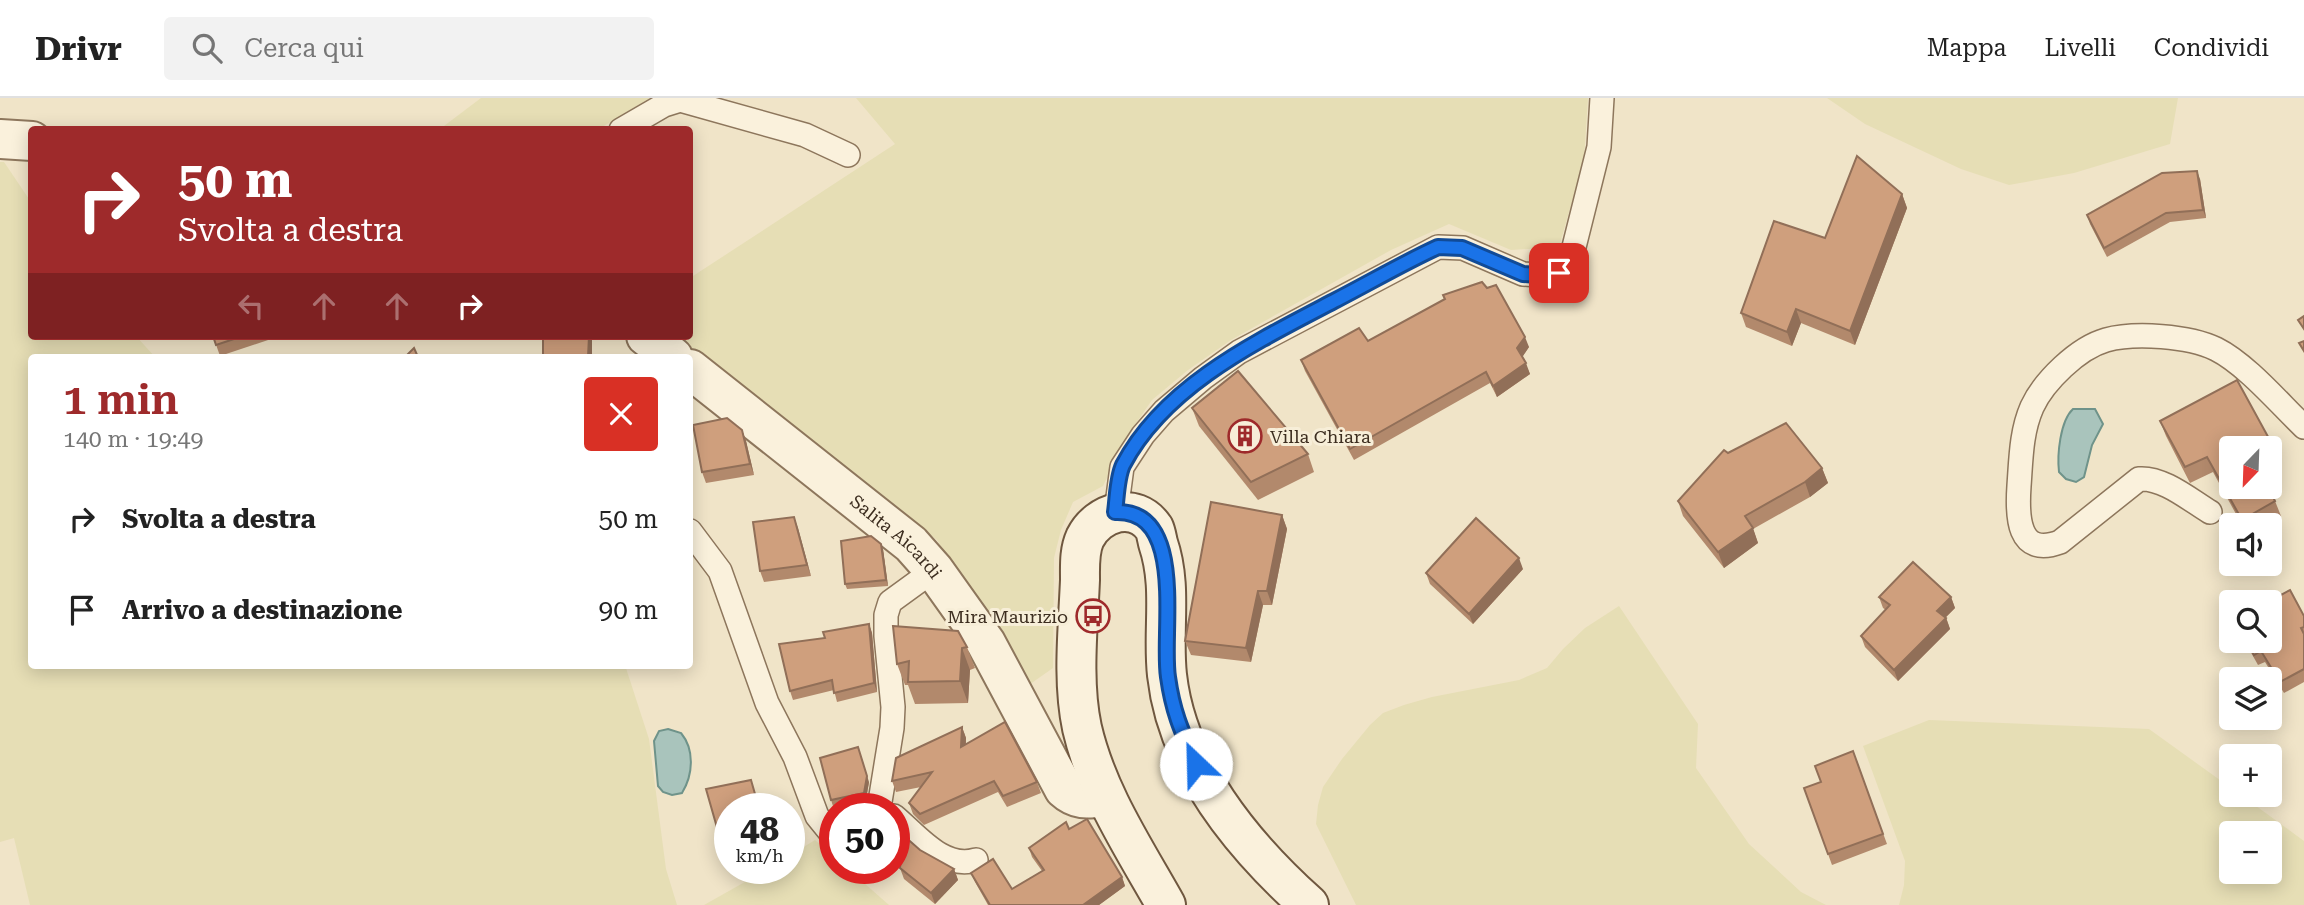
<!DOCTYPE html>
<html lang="it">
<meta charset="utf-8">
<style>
body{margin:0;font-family:"Roboto Serif",serif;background:#f2f2f2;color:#222;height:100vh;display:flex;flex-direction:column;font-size:26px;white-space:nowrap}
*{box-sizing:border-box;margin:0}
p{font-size:23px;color:#767676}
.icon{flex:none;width:38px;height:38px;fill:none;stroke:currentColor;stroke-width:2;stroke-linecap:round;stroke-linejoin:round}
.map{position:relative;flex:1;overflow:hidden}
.panel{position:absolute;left:28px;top:256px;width:665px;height:315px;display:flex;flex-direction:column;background:#fff;border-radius:7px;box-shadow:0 4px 18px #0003}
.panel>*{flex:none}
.top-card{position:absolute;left:28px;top:28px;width:665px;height:214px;border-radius:7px;box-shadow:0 4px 18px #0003;background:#9e2a2b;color:#fff;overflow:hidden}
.needle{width:46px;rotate:203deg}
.controls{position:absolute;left:2219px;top:338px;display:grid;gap:14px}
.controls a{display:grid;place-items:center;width:63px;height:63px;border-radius:7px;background:#fff;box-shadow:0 4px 18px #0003;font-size:35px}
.speed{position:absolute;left:714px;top:695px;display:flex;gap:14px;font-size:35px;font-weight:700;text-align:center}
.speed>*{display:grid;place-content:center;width:91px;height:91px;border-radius:50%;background:#fff;box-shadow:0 4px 18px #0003;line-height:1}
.speed small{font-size:18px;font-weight:400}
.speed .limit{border:10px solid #d22;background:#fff;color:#111}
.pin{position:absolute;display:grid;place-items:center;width:60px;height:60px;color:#fff;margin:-30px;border-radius:14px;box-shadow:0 4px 10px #0006}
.me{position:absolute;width:77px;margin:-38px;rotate:336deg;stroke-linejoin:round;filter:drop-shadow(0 0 5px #0008)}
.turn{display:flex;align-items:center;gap:24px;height:147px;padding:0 35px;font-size:32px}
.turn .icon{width:91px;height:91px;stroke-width:2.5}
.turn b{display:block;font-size:49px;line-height:60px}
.lanes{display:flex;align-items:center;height:66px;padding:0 35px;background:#0003;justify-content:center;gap:35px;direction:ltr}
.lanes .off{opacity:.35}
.round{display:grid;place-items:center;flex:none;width:74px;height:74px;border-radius:7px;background:#f2f2f2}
.summary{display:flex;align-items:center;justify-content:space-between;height:119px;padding:0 35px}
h1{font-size:42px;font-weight:600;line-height:52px;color:#9e2a2b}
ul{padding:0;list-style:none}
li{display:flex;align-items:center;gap:21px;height:91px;padding:0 35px}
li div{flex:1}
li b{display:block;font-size:26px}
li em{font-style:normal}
header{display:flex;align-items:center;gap:42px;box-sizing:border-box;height:98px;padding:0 35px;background:#fff;border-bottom:2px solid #e0e0e0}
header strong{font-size:33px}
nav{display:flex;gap:38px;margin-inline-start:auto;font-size:24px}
.search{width:490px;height:63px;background:#f2f2f2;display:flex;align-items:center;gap:18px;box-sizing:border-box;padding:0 24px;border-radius:7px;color:#767676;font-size:26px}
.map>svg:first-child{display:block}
.farmland{fill:#e6deb5;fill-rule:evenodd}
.water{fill:#a9c4bc;stroke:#6f938a;stroke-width:2}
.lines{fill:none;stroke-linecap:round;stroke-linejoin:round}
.lane-casing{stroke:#8d765c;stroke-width:26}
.street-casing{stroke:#8d765c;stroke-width:42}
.secondary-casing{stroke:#6f573f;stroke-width:42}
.lane{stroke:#faf1dc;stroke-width:23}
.street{stroke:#faf1dc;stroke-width:38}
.secondary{stroke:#faf1dc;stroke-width:38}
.wall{fill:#b2896c}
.shaded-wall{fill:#916f58}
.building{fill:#cf9f7d;stroke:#916f58;stroke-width:2}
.route-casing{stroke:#114b97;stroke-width:18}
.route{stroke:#1a73e8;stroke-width:12}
.labels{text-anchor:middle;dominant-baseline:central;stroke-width:6;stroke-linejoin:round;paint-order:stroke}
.poi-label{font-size:18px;fill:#3d2e20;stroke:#f7eed8;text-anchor:start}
.street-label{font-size:18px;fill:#3d2e20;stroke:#f7eed8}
</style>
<header>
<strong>Drivr</strong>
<div class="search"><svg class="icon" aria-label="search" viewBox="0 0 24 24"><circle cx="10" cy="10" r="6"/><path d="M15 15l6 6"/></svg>Cerca qui</div>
<nav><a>Mappa</a><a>Livelli</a><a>Condividi</a></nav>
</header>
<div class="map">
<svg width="2304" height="807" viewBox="0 0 2304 807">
<rect width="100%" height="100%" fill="#f0e4c8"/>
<g class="farmland">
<path d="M481,0H650L599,31H440Z"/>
<path d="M856,0H1588L1584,62L1559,149L1511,152L1449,126L1391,152L1231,242L1188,272L1152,302L1128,337L1103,388L1073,404L1061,432L1054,460L1053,570L1026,589L937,442L733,279L670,238H690V180L895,46Z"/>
<path d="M1827,0H2178L2170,46L2074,75L2009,87L1961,71L1865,26Z"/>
<path d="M0,64H4L31,104L32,238H136L155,259H32V567H625L649,641L666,771L677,807H30L14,740L0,744Z"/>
<path d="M1619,508L1698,626L1696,670L1749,746L1801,794L1826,807H1356L1316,726L1318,707L1323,689L1342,661L1370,627L1383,615L1404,607L1432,599L1519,582L1547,570L1563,551L1585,530Z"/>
<path d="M1929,622L2149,631L2231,690V696L2241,697L2304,743V807H1899L1904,787L1905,763L1863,648ZM2231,735H2270V774H2231Z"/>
<path d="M815,742L835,759V770H847L889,807H704L770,770H789V758Z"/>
</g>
<g class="water">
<path d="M2073,311H2095L2103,326L2092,347L2084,379L2076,384L2066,381L2059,374C2057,357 2060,323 2073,311Z"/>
<path d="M668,631L681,635C695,652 693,677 682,695L672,697L663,694L658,688L654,643L659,633Z"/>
</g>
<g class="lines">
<defs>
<g id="lane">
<path d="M621,32L664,7L680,2L805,37L848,57"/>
<path d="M1116,414L1122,369L1143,337L1164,313L1203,280L1239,254L1438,149L1463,150L1523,176L1550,178L1559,175L1572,157L1599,49L1602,0"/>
<path d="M2210,414C2190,402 2163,379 2139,381L2060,444C2017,460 2017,417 2019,388C2021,361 2021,334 2032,309C2044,283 2078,250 2106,242C2135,234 2189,238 2216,251C2246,266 2279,305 2304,329"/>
<path d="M690,433L720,473L767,605L795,659L817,718L830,734L835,735"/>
<path d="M879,710L892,630L893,609L886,538V517L890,504L934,472"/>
<path d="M894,718C917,737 943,772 976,762"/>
</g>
<g id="street">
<path d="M0,41L32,43"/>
<path d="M646,238L673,259"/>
<path id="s1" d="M690,271L911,446L934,472L986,545L1064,691C1077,703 1088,701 1105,699"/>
</g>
<path id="secondary" d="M1166,807C1134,750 1097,695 1082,630C1072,583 1078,530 1080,482C1080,468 1079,453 1085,440C1098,414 1135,402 1154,430C1156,434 1157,441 1158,445C1173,489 1162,532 1167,577C1177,668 1243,748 1309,807"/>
</defs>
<use href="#lane" class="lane-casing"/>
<use href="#street" class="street-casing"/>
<use href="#secondary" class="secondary-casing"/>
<use href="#lane" class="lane"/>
<use href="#street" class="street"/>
<use href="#secondary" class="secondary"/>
</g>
<g class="wall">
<path d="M2200,81L2206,120L2170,124L2107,159L2090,126L2087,117Z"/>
<path d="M1902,96L1907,110L1855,247L1801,225L1792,248L1746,229L1741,215L1825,140Z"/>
<path d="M1443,197L1529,249L1522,259L1530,276L1497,299L1490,285L1354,362L1305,273L1301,262L1368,243L1444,202Z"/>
<path d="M213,238H280L220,258Z"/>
<path d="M1192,310L1308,356L1314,374L1258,402L1199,328Z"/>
<path d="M2160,323L2272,346L2278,361L2270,365V350H2231L2275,403L2281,418L2266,427H2242L2213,374L2190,385L2166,338Z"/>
<path d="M742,332L746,343L754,377L706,385L702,374Z"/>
<path d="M690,340L693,351L690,352Z"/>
<path d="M1728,355L1822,370L1828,385L1810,399L1753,431L1758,445L1724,470L1683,418L1678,403Z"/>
<path d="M1282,417L1287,431L1272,507H1263L1251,564L1191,557L1185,543Z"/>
<path d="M794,419L811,478L764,484L760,473Z"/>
<path d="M883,451L888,488L847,491L845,486Z"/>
<path d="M1523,471L1473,526L1430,486L1426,475Z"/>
<path d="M1879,499H1951L1955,510L1946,519L1950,531L1898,583L1865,549L1861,538L1886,512L1883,510Z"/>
<path d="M2304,518V584L2284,595L2265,564L2258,567L2244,542H2270Z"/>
<path d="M869,526L872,535L877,594L837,604L834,592L793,602L790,593L825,540Z"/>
<path d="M967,549L975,570L970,572L968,605L915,606L908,587H905L897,566Z"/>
<path d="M962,629L966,640V647L1037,684L1041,695L1007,709L998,694L924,727L913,716L909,705L921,689L896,694L892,683Z"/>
<path d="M1853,653L1887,746L1832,767L1804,690L1821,684Z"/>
<path d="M751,682L760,710H730V749L724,751L706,691Z"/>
<path d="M869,684L866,701L833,708L831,702Z"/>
<path d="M1069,731L1122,779L1125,788L1099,807H988L975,784L971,775L1012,791L1042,773L1032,759L1029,750Z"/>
<path d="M920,752L954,771L958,782L935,806L904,781L900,770Z"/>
</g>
<g class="shaded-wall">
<path d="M2197,73L2200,81L2206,120L2203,112Z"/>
<path d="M1902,96L1907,110L1855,247L1850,233Z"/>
<path d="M1796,211L1801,225L1792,248L1787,234Z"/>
<path d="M589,238H592V259H588Z"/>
<path d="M1525,239L1529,249L1521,261L1517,250Z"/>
<path d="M1526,265L1530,276L1497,299L1493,288Z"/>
<path d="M742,332L746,343L754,377L750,366Z"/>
<path d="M1822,370L1828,385L1810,399L1805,384Z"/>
<path d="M1282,417L1287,431L1272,507L1267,493Z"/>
<path d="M794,419L798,430L811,478L807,467Z"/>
<path d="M1753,430L1758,445L1724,470L1718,454Z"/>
<path d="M881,446L883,451L888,488L886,482Z"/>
<path d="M1519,460L1523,471L1473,526L1469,516Z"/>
<path d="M1258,493L1263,507L1251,564L1246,550Z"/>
<path d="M1951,499L1955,510L1941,524L1937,513Z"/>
<path d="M1946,520L1950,531L1898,583L1894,572Z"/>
<path d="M869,526L872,535L877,594L874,585Z"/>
<path d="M962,550L970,572L968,605L960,583Z"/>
<path d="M962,629L966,640L965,660L961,649Z"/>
<path d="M858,649L869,684L866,701L864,695Z"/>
<path d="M954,771L958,782L935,806L931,795Z"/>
<path d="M1122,779L1125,788L1099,807H1083Z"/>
</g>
<g class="building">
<path d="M1857,58L1902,96L1850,233L1796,211L1787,234L1741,215L1774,123L1825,140Z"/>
<path d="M2197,73L2203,112L2166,115L2104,150L2087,117L2162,75Z"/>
<path d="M1482,184L1487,190L1496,187L1525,239L1517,250L1526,265L1493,288L1486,274L1350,351L1301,262L1359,230L1368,243L1445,201L1443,197Z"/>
<path d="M2304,218V231L2298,222Z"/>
<path d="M213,238H243L216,247Z"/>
<path d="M543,238H589L588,259H543Z"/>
<path d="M2304,243V253L2299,245Z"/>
<path d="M414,250L418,259H405Z"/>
<path d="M1238,273L1308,356L1251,384L1192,310Z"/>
<path d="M2237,282L2272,346L2263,350H2231V388H2268L2275,403L2242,422L2207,359L2185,369L2160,323Z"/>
<path d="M727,320L742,332L750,366L702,374L693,327Z"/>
<path d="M1786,325L1822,370L1805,384L1745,418L1753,430L1718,454L1678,403L1724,352L1728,355Z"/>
<path d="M1211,404L1282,417L1267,493H1258L1246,550L1185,543Z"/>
<path d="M794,419L807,467L760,473L753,424Z"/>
<path d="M1476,420L1519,460L1469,516L1426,475Z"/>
<path d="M871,438L881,446L886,482L845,486L841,443Z"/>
<path d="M1913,464L1951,499L1937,513L1946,520L1894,572L1861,538L1890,507L1879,499Z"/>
<path d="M2290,492L2304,518V529L2301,530L2304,536V571L2280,584L2261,553L2254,557L2246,542H2270V504H2268Z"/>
<path d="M869,526L874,585L834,595L832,582L790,593L779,546L825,540L823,534Z"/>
<path d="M893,528L958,533L967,549L962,550L960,583L908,584L909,563L897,566Z"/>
<path d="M1005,624L1037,684L1003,698L994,683L920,716L909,705L932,674L892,683L896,660L962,629L961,649Z"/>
<path d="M858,649L867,678L864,695L831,702L820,660Z"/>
<path d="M1853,653L1883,736L1828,756L1804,690L1821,684L1815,668Z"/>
<path d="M751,682L759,710H730V738L720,740L706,691Z"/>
<path d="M1087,721L1122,779L1083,807H990L971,775L993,761L1012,791L1044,772L1029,750L1066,724L1069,731Z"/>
<path d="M903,737L920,752L954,771L931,795L900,770Z"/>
</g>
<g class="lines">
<defs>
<path id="route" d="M1196,666C1182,634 1173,615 1168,579C1161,535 1188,411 1115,414C1117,400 1117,380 1123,367C1165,287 1258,243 1334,203C1369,185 1403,165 1438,149L1462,150L1523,176L1550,178L1559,175"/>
</defs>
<use href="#route" class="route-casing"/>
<use href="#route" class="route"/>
</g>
<defs>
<symbol id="building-ring" viewBox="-11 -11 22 22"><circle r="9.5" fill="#f7eed8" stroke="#9e2a2b" stroke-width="1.5"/><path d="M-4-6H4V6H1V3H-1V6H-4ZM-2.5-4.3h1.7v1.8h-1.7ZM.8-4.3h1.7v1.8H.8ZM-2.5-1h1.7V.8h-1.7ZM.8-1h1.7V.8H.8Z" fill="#9e2a2b"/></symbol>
<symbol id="bus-ring" viewBox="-11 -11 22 22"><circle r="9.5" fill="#f7eed8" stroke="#9e2a2b" stroke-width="1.5"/><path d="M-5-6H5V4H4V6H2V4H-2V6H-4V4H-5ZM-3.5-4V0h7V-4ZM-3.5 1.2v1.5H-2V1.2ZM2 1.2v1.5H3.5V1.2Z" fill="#9e2a2b"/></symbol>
</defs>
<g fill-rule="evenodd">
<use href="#building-ring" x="1226" y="319" width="38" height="38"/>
<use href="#bus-ring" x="1074" y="499" width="38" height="38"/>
</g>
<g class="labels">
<g class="poi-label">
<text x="1270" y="338">Villa Chiara</text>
<text x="1068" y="518" text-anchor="end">Mira Maurizio</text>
</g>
<g class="street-label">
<text stroke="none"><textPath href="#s1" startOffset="266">Salita Aicardi</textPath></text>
</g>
</g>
</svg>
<div class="controls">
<a><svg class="needle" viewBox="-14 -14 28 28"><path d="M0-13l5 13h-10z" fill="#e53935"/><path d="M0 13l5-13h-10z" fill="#767676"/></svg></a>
<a><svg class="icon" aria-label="sound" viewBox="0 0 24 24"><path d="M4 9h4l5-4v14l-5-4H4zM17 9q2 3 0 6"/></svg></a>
<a><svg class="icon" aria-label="search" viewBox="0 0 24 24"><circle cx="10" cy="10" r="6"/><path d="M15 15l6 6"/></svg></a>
<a><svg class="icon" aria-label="layers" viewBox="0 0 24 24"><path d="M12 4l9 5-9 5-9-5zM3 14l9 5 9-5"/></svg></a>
<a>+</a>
<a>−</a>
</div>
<div class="speed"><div>48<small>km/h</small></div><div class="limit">50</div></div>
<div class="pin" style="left:1559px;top:175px;background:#d93025"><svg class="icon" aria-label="arrive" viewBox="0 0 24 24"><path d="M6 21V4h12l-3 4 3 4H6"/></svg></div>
<svg class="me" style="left:1196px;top:666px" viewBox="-20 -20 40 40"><circle r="19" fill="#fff"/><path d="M0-13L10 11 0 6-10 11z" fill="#1a73e8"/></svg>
<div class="top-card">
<div class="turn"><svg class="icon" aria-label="right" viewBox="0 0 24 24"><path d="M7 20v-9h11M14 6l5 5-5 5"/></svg><div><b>50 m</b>Svolta a destra</div></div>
<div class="lanes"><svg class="icon off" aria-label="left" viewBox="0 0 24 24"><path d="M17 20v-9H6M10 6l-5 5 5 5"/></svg><svg class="icon off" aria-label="ahead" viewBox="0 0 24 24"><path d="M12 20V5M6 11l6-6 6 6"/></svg><svg class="icon off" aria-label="ahead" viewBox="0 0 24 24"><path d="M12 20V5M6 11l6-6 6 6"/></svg><svg class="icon" aria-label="right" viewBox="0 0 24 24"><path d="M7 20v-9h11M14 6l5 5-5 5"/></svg></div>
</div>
<section class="panel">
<div class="summary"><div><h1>1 min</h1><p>140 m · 19:49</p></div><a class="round" style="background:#d93025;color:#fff"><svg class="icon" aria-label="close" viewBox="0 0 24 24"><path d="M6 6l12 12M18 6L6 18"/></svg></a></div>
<ul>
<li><svg class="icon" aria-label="right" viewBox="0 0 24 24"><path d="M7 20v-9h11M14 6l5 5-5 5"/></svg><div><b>Svolta a destra</b></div><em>50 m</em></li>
<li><svg class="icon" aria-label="arrive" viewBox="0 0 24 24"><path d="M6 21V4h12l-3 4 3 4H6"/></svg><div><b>Arrivo a destinazione</b></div><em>90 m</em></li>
</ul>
</section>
</div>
